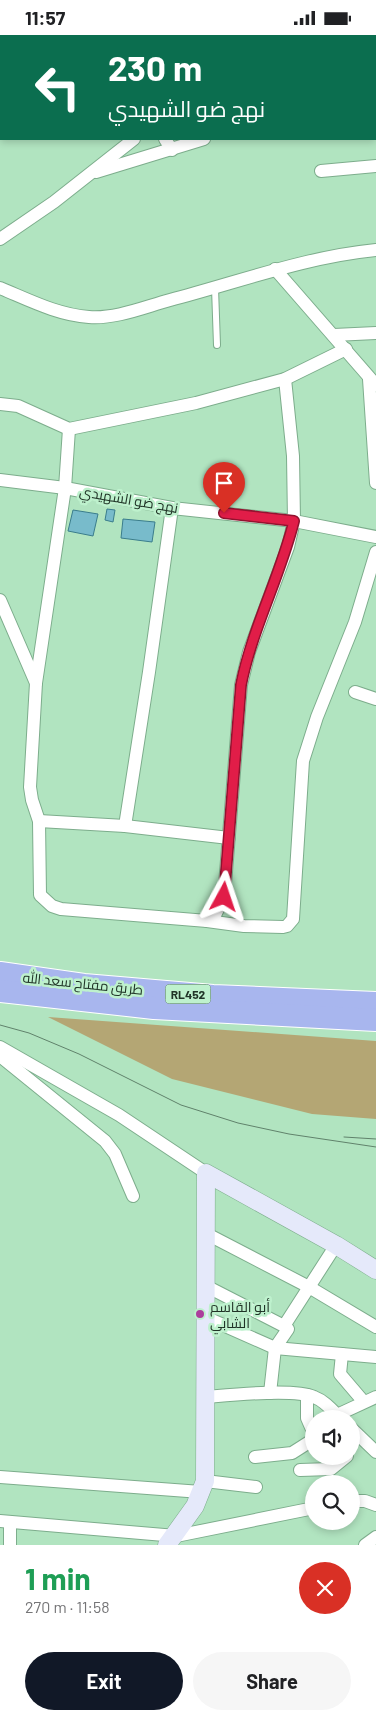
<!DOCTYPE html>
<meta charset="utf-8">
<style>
body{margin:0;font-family:Barlow,Cairo,sans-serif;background:#f6f6f6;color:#202124;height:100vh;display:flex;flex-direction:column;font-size:19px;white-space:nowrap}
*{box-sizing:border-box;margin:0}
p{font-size:16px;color:#757577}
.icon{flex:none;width:28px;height:28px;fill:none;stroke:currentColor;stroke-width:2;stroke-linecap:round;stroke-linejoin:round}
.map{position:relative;height:1510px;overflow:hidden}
.sheet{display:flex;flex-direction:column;background:#fff;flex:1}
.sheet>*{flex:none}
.hud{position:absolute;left:0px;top:0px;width:376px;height:105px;box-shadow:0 2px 8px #0003;background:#0b6e4f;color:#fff;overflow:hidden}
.fabs{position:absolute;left:305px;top:1375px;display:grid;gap:10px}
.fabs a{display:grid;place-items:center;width:55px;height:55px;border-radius:50%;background:#fff;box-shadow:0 2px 8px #0003;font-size:25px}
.pin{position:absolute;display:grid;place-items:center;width:42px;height:42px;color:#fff;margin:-51px -21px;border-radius:50% 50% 50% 0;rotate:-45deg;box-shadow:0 0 5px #0007}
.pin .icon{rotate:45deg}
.me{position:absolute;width:55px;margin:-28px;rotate:5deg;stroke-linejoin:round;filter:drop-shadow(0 0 4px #0008)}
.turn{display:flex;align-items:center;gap:18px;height:105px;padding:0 25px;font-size:22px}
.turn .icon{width:65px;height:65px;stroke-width:2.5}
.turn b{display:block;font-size:35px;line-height:42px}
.round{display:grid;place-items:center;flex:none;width:52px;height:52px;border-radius:26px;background:#f6f6f6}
.headline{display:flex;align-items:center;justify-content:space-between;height:85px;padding:0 25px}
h1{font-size:30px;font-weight:700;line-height:38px;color:#1e9e55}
.primary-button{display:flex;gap:10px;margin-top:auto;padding:10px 25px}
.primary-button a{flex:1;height:58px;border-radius:30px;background:#111827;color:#fff;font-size:20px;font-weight:700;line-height:58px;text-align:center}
.primary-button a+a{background:#f6f6f6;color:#202124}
.status{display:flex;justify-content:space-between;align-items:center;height:35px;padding:0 25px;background:#fff;direction:ltr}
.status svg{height:14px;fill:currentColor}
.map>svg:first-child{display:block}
.green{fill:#b4a674}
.building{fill:#78bbcb;stroke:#3a7d8c}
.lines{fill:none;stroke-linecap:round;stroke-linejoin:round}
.lane-casing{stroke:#7dad8c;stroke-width:8}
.street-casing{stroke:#7dad8c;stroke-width:14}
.secondary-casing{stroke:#7dad8c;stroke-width:19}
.highway-casing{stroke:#fff;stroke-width:24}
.lane{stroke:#fff;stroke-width:6}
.street{stroke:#fff;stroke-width:12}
.secondary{stroke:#e5e9fa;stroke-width:18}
.highway{stroke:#a8b6ee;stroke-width:22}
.tram{stroke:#60826b;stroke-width:1}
.route-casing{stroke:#92132f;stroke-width:12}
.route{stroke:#e11d48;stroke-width:9}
.poi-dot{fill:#ac3e9c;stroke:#bef1cd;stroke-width:2}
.labels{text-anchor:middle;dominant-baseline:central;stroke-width:5;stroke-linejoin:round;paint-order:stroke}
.shield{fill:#bef1cd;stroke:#4f6d59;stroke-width:1}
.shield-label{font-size:12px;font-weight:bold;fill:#203427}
.street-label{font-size:14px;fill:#203427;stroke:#bef1cd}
.poi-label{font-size:14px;fill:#203427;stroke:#bef1cd;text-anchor:start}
</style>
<div class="status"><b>11:57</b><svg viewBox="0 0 49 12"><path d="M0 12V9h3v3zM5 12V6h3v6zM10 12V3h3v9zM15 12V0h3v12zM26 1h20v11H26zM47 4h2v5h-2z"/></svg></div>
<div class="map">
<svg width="376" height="1510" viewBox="0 0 376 1510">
<rect width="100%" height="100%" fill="#b1e4c0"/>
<path class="green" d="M48,982L376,1006V1084L312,1079L172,1044Z"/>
<g class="building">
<path d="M107,474L115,475L113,487L105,485Z"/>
<path d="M73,475L98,479L93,501L68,496Z"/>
<path d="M123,484L155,487L152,507L121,503Z"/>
</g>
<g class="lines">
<defs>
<path id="lane" d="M215,253L217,310"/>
<g id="street">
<path d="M103,0V1"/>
<path d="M297,0V1"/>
<path d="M269,1L270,0"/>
<path d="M375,27L376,26"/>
<path d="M375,67H376"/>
<path d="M165,104L172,115"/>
<path d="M321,136L376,131"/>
<path d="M96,137L204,104"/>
<path d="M0,204L54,167L134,104"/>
<path d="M275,234L376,350"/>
<path d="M0,253C29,265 58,280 89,282C116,284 144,272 170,265C239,247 305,222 376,215"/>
<path d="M334,300L376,298"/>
<path d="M369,344L376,448"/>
<path d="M0,369L18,371L69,394L196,368L285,344L346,314"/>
<path d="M69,394L65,453L36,648L30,752L32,765L39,786L40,860L52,871L61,874L207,886L215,880L224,862L241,650L249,617L288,512L294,486L293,421L285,344"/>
<path d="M0,445L65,453L172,473L294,486L376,502"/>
<path d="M0,565L36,648"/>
<path d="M355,657L376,664"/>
<path d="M39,786L125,791L229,803"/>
<path d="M125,791L149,637L172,473"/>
<path d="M207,886L244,891L283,892L287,891L293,884L303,726L317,682L355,587L376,517"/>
<path d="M0,1012L119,1080L206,1138"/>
<path d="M0,1021L105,1106L115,1119L133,1161"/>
<path d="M205,1198L309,1252L376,1292"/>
<path d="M204,1250L284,1291"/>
<path d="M205,1282L275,1313L376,1322"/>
<path d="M342,1319L340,1339L363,1366"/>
<path d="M270,1358L275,1313L288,1294L284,1291L336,1210"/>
<path d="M307,1360V1383L314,1399"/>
<path d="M206,1362C230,1360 294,1353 314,1362C325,1366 333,1376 341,1384"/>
<path d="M337,1380L376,1362"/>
<path d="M351,1393L376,1417"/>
<path d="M255,1422L292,1418L314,1404"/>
<path d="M300,1435L331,1434L347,1421"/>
<path d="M0,1442L201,1457"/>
<path d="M205,1446L256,1452"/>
<path d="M351,1466H365L376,1470"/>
<path d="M0,1486L176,1501L314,1473"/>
<path d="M10,1487V1510"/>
<path d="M365,1510L376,1502"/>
</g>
<path id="secondary" d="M167,1510L195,1471L205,1446L206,1138L336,1210L376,1235"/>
<g id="highway">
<path d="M0,938L84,950L213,961L376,968"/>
<path d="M0,956L154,973L376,985"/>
</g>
</defs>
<use href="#lane" class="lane-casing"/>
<use href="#street" class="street-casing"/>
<use href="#secondary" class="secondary-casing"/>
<use href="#highway" class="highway-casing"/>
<use href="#lane" class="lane"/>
<use href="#street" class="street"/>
<use href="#secondary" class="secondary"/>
<use href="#highway" class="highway"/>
<g class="tram">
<path d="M0,990L29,998L79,1019L181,1070L238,1088L289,1099L376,1112"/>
<path d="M344,1102L376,1104"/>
</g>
</g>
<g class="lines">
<defs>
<path id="route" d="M224,862L241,650C252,594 280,542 294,486L224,478"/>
</defs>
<use href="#route" class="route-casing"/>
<use href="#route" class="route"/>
</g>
<circle class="poi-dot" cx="200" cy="1279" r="5"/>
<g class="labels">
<rect class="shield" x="165.5" y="949.5" width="45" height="19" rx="4"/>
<g class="shield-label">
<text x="188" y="959">RL452</text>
</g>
<g class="street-label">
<text transform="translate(129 464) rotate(10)">نهج ضو الشهيدي</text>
<text transform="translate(83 948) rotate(6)">طريق مفتاح سعد الله</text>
</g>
<g class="poi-label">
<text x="210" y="1271">أبو القاسم<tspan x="210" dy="16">الشابي</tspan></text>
</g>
</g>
</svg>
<div class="fabs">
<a><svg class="icon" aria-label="sound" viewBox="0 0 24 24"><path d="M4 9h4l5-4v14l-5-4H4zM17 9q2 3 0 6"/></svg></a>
<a><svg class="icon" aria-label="search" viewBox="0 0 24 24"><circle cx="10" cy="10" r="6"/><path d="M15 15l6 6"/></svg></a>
</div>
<div class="pin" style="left:224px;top:478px;background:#d93025"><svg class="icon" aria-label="arrive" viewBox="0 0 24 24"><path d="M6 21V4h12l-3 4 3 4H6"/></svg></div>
<svg class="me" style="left:224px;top:862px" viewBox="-20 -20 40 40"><path d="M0-17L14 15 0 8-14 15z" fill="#e11d48" stroke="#fff" stroke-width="4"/></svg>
<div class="hud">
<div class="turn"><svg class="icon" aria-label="left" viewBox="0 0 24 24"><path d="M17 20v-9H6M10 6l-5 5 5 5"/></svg><div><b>230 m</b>نهج ضو الشهيدي</div></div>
</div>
</div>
<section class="sheet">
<div class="headline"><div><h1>1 min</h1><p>270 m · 11:58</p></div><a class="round" style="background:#d93025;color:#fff"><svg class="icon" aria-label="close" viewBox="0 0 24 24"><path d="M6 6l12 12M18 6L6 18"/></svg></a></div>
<div class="primary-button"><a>Exit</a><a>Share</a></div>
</section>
